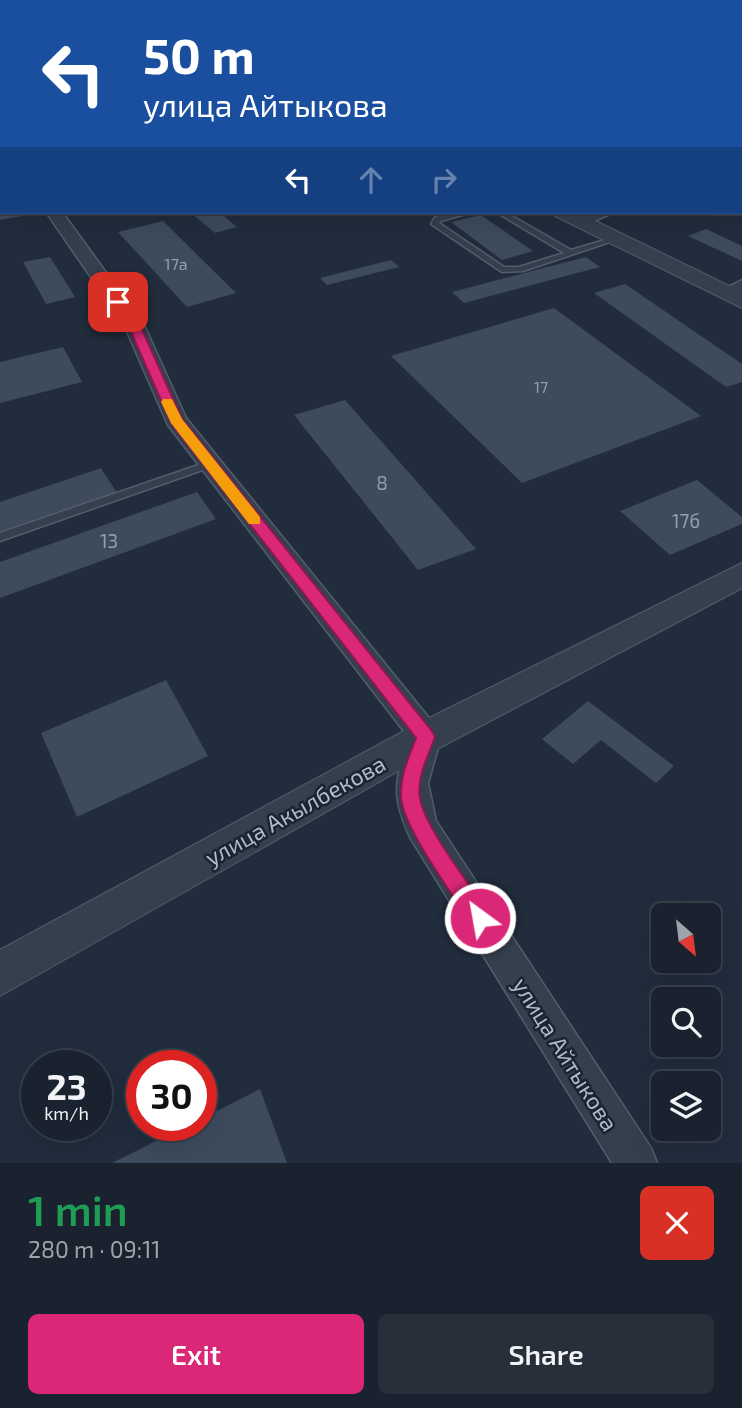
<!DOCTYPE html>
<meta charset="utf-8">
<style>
body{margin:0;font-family:"Exo 2",sans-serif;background:#262f3a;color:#f1f3f6;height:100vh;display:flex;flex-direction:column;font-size:26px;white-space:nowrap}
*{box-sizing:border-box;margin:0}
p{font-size:23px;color:#9fa4aa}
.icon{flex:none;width:38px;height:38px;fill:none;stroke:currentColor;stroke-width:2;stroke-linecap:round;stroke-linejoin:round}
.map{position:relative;height:1163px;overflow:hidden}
.sheet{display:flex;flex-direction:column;background:#19222e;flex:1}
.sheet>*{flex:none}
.top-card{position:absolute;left:0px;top:0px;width:742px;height:214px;box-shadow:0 7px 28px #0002,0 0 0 2px #373f4a;background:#1a4fa0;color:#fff;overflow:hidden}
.needle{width:46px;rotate:152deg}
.buttons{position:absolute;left:651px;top:903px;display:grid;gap:14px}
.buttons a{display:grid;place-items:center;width:70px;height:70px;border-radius:10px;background:#19222e;box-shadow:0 7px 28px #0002,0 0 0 2px #373f4a;font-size:35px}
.speed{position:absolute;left:21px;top:1050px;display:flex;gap:14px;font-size:35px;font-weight:700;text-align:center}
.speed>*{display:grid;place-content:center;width:91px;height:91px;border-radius:50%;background:#19222e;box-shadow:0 7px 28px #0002,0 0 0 2px #373f4a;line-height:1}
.speed small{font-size:18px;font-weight:400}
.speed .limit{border:10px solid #d22;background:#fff;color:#111}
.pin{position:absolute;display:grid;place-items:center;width:60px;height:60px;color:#fff;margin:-30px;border-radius:14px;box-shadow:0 4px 10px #0006}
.me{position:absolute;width:77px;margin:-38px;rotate:328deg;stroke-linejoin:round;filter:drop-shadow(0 0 5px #0008)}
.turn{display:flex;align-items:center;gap:24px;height:147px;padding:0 28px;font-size:32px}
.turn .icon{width:91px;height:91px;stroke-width:2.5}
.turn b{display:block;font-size:49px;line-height:60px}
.lanes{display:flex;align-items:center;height:66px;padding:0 28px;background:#0003;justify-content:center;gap:35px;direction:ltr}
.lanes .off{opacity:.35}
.round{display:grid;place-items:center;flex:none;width:74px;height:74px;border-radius:10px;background:#262f3a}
.overview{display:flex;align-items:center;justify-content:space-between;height:119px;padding:0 28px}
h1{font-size:42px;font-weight:600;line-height:52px;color:#1e9e55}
.cta{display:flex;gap:14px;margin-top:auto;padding:14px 28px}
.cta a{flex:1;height:80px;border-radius:10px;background:#db2777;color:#fff;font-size:28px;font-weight:600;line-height:80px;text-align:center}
.cta a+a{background:#262f3a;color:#f1f3f6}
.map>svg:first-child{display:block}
.building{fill:#3d4b5d}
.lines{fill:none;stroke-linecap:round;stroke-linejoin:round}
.service-casing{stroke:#535d6b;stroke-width:3}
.minor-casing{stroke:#535d6b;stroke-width:3}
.tertiary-casing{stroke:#535d6b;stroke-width:2}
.service{fill:#353f4d;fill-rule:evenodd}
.minor{fill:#353f4d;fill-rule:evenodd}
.tertiary{fill:#353f4d;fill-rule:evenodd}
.route{fill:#db2777;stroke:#8e194d;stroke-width:2}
.slow{fill:#f59e0b}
.labels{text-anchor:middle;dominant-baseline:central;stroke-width:5;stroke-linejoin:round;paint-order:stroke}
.far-number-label{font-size:16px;fill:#949eae}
.number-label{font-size:19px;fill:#949eae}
.street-label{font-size:23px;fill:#b1bac9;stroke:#1a2432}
</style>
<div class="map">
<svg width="742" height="1163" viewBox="0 0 742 1163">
<rect width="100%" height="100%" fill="#212d3d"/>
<g class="building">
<path d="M0,212H26L28,215L0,220Z"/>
<path d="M190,212H219L237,227L215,233Z"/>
<path d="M481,215L533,251L502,260L451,222Z"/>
<path d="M163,221L236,293L187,307L118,232Z"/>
<path d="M706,229L742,246V261L688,236Z"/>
<path d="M50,257L75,297L46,304L23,262Z"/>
<path d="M586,257L600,267L464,303L452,292Z"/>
<path d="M391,260L399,267L327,285L320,278Z"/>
<path d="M625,284L742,364V382L726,387L594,293Z"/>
<path d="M554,308L701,416L522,483L391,356Z"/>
<path d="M63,347L82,382L0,403V362Z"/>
<path d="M345,400L476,549L418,570L294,415Z"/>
<path d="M101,468L117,493L0,534V502Z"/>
<path d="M697,480L742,517V524L670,555L620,511Z"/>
<path d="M197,492L216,519L0,598V562Z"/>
<path d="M166,680L208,756L77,817L41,733Z"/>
<path d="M588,701L674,766L656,783L601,740L573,764L542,739Z"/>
<path d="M260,1089L287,1163H112L188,1125H201V1119Z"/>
</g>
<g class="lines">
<defs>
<g id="service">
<path d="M460,212H473L441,221L439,223L504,267H519L564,253L496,212H505L571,250L615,237L619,239L523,271L502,272L431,224L435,217Z"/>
<path d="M210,461L215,464L214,466L0,541V533Z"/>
</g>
<g id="minor">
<rect x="0" y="133" width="2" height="10"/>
<rect x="740" y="137" width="2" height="8"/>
<path d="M46,212H62L144,325L186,418L437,728L441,737L428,783L436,821L651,1148L657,1163H612L411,839C392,799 393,780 410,739L168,425L124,325Z"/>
<path d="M592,212H615L582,226L574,221Z"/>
<path d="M742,280V292L725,298L716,293Z"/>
</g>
<g id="tertiary">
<path d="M125,0H139L140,2H126Z"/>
<path d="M553,212H577L742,292V308L555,216Z"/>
<path d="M742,563V588L439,748L0,996V950L413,726Z"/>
</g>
</defs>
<use href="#service" class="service-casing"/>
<use href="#minor" class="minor-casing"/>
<use href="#tertiary" class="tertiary-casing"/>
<use href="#service" class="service"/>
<use href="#minor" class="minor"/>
<use href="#tertiary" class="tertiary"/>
</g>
<path class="route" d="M118,299L140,325L182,419L432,731L435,737C428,756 416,779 420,799C426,829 469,883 487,911L490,918L487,925L480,928L472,925C455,898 401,825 401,796C400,775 409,757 416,738L171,423L128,325L112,302Z"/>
<path class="slow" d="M163,399H172L182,419L260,517V524H249L171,423L161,402Z"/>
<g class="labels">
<g class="far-number-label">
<text x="176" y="263">17а</text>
<text x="541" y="386">17</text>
</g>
<g class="number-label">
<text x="382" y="482">8</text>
<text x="686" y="520">17б</text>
<text x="109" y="540">13</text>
</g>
<g class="street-label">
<text transform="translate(295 810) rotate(-29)">улица Акылбекова</text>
<text transform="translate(566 1054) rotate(58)">улица Айтыкова</text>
</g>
</g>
</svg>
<div class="buttons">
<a><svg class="needle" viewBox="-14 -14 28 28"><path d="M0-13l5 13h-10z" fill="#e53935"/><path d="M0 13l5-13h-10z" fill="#9fa4aa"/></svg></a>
<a><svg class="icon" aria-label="search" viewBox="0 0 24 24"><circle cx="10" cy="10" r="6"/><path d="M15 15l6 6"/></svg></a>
<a><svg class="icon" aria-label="layers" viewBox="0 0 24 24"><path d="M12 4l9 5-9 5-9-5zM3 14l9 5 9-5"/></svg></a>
</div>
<div class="speed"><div>23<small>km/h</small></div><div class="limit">30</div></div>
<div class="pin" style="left:118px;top:302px;background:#d93025"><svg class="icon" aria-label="arrive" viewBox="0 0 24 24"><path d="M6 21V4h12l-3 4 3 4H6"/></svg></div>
<svg class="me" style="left:480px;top:918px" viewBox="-20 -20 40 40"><circle r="17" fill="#db2777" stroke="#fff" stroke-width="3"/><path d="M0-11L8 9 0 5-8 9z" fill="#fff"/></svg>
<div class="top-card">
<div class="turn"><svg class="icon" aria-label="left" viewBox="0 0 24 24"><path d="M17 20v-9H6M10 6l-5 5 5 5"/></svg><div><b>50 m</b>улица Айтыкова</div></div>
<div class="lanes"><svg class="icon" aria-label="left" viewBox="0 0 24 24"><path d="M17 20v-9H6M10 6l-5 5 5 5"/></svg><svg class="icon off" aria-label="ahead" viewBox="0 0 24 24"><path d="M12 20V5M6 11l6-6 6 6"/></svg><svg class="icon off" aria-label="right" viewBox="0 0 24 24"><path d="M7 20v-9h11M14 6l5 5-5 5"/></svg></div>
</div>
</div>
<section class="sheet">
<div class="overview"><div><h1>1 min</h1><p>280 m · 09:11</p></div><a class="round" style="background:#d93025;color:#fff"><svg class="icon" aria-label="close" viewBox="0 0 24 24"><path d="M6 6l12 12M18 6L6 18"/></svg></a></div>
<div class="cta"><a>Exit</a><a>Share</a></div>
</section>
